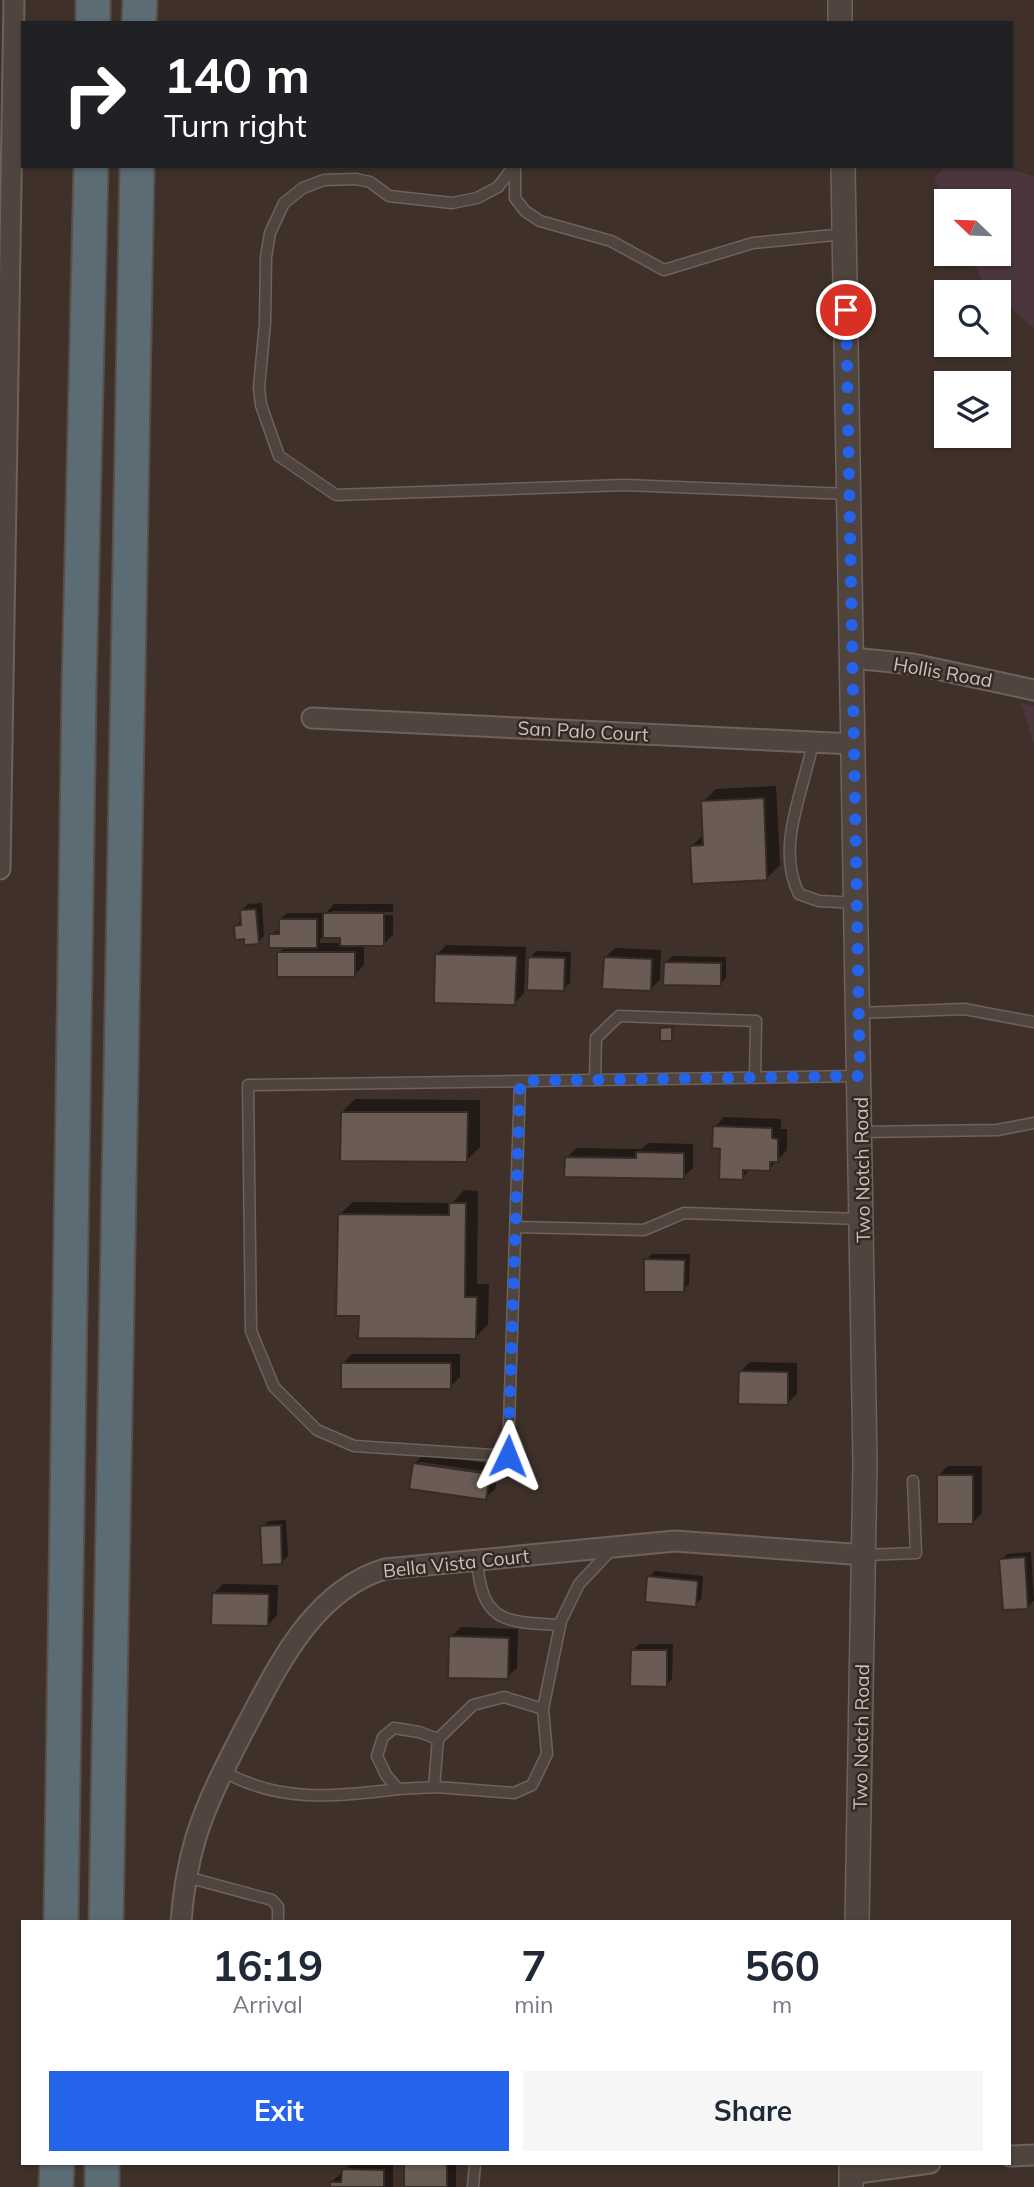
<!DOCTYPE html>
<style>
body{margin:0;font-family:Mulish,sans-serif;background:#f6f6f7;color:#1f2937;height:100vh;display:flex;flex-direction:column;font-size:26px;white-space:nowrap}
*{box-sizing:border-box;margin:0}
p{font-size:23px;color:#747a83}
.icon{flex:none;width:38px;height:38px;fill:none;stroke:currentColor;stroke-width:2;stroke-linecap:round;stroke-linejoin:round}
.map{position:relative;flex:1;overflow:hidden}
.drawer{position:absolute;left:21px;top:1920px;width:990px;height:245px;display:flex;flex-direction:column;background:#fff;border-radius:0px;box-shadow:0 2px 5px #0004}
.drawer>*{flex:none}
.hud{position:absolute;left:21px;top:21px;width:992px;height:147px;border-radius:0px;box-shadow:0 2px 5px #0004;background:#202124;color:#fff;overflow:hidden}
.needle{width:46px;rotate:293deg}
.tools{position:absolute;left:934px;top:189px;display:grid;gap:14px}
.tools a{display:grid;place-items:center;width:77px;height:77px;border-radius:0px;background:#fff;box-shadow:0 2px 5px #0004;font-size:35px}
.pin{position:absolute;display:grid;place-items:center;width:60px;height:60px;color:#fff;margin:-30px;border:4px solid #fff;border-radius:50%;box-shadow:0 2px 7px #0007}
.me{position:absolute;width:77px;margin:-38px;rotate:2deg;stroke-linejoin:round;filter:drop-shadow(0 0 5px #0008)}
.turn{display:flex;align-items:center;gap:24px;height:147px;padding:0 28px;font-size:32px}
.turn .icon{width:91px;height:91px;stroke-width:2.5}
.turn b{display:block;font-size:49px;line-height:60px}
.eta{display:flex;justify-content:space-evenly;align-items:center;height:119px;text-align:center}
.eta b{font-size:42px;font-weight:700;line-height:49px}
.button{display:flex;gap:14px;margin-top:auto;padding:14px 28px}
.button a{flex:1;height:80px;border-radius:0px;background:#2563eb;color:#fff;font-size:28px;font-weight:700;line-height:80px;text-align:center}
.button a+a{background:#f6f6f7;color:#1f2937}
.map>svg:first-child{display:block}
.green{fill:#4c363e}
.shadow{fill:#0007;fill-rule:evenodd}
.building{fill:#6a5b54;stroke:#372b25;stroke-width:2}
.lines{fill:none;stroke-linecap:round;stroke-linejoin:round}
.service-casing{stroke:#6d625c;stroke-width:13}
.minor-casing{stroke:#6d625c;stroke-width:23}
.tertiary-casing{stroke:#6d625c;stroke-width:26}
.motorway-casing{stroke:#5a4f49;stroke-width:37}
.service{stroke:#4f443e;stroke-width:10}
.minor{stroke:#4f443e;stroke-width:19}
.tertiary{stroke:#4f443e;stroke-width:23}
.motorway{stroke:#5c6c74;stroke-width:33}
.route{stroke:#2563eb;stroke-width:12;stroke-dasharray:0 21.6}
.labels{text-anchor:middle;dominant-baseline:central;stroke-width:5;stroke-linejoin:round;paint-order:stroke}
.street-label{font-size:19px;fill:#cac0bb;stroke:#352923}
</style>
<div class="map">
<svg width="1034" height="2187" viewBox="0 0 1034 2187">
<rect width="100%" height="100%" fill="#3f312a"/>
<g class="green">
<path d="M946,166H997L1034,176V328L999,299V292L986,289L970,254H999V201H947V205L934,178Z"/>
<path d="M1021,703L1034,706V743Z"/>
</g>
<g class="shadow">
<path d="M776,786L780,865L767,878L692,846L705,833L703,802L716,789Z"/>
<path d="M262,903L264,936L258,942L245,937L236,926L242,920V910L248,904Z"/>
<path d="M334,904H393V935L383,944H364V965L354,975L279,953L285,946L271,935L280,929V919L287,913H323V916ZM332,911L393,912V915H332ZM322,936H341V943H319Z"/>
<path d="M446,945L526,947L524,993L515,1003L437,955Z"/>
<path d="M615,948L661,950L660,980L650,989L605,958Z"/>
<path d="M536,951L571,952L570,983L563,989L530,958Z"/>
<path d="M672,956L726,957V978L720,984L666,963Z"/>
<path d="M664,1026H674L672,1039L662,1029Z"/>
<path d="M355,1099L480,1100V1147L467,1160L342,1112Z"/>
<path d="M724,1117L781,1119V1129H787V1150L769,1169L751,1168L742,1178L722,1147L715,1127Z"/>
<path d="M648,1143L693,1144V1168L683,1177L567,1158L576,1148L641,1149Z"/>
<path d="M464,1190L478,1191L477,1284H489L488,1324L475,1338L360,1315L339,1215L353,1202L452,1203Z"/>
<path d="M652,1254H690L689,1284L683,1290L646,1260Z"/>
<path d="M352,1354H460V1377L450,1387L342,1364Z"/>
<path d="M750,1362L797,1363V1394L787,1403L740,1372Z"/>
<path d="M424,1454L499,1465L497,1473L420,1462V1466L497,1477L495,1489L485,1498L414,1464Z"/>
<path d="M948,1466H982V1513L973,1522L938,1476Z"/>
<path d="M286,1520L288,1556L281,1562L262,1527L268,1521Z"/>
<path d="M1031,1552L1034,1601L1027,1607L1001,1560L1007,1554Z"/>
<path d="M655,1571L703,1576L701,1599L695,1605L649,1577Z"/>
<path d="M223,1584L278,1585L277,1615L268,1625L213,1594Z"/>
<path d="M461,1627L518,1629L517,1668L507,1677L451,1637Z"/>
<path d="M639,1644H673L672,1679L666,1685L633,1650Z"/>
<path d="M351,2163H393V2187H331V2183Z"/>
<path d="M406,2163H456V2187H405Z"/>
</g>
<g class="building">
<path d="M764,798L767,880L692,884L690,846L703,845L701,801Z"/>
<path d="M256,909L259,944L244,945V939L235,940L234,926L241,925L240,910Z"/>
<path d="M323,913H384V946H340V938H323Z"/>
<path d="M279,919H317V948H269V934H279Z"/>
<rect x="277" y="952" width="78" height="25"/>
<path d="M435,954L517,956L515,1005L434,1003Z"/>
<path d="M528,957L565,958L564,991L527,990Z"/>
<path d="M604,957L652,959L651,991L602,989Z"/>
<path d="M664,962L721,963V986L663,985Z"/>
<path d="M672,1027V1041H660V1028Z"/>
<path d="M341,1112H468L467,1162L340,1161Z"/>
<path d="M713,1126L772,1128V1138L778,1139V1162H770V1171L743,1170V1180L719,1179L720,1149L712,1148Z"/>
<path d="M636,1152L684,1153V1179L564,1177L565,1157L636,1158Z"/>
<path d="M449,1203H466L465,1297H477L476,1339L358,1338L359,1316H336L338,1214L449,1215Z"/>
<path d="M644,1259L685,1260L684,1292H644Z"/>
<rect x="341" y="1363" width="110" height="26"/>
<path d="M739,1371L788,1372V1405L738,1404Z"/>
<path d="M413,1463L490,1474L486,1500L409,1489Z"/>
<rect x="937" y="1475" width="36" height="49"/>
<path d="M281,1525L282,1564L262,1565L260,1526Z"/>
<path d="M1025,1557L1028,1609L1003,1610L999,1559Z"/>
<path d="M647,1576L698,1581L696,1607L645,1602Z"/>
<path d="M212,1593L269,1594L268,1626L211,1625Z"/>
<path d="M449,1636L509,1638L508,1679L448,1678Z"/>
<path d="M631,1650H667V1687L630,1686Z"/>
<rect x="404" y="2163" width="43" height="24"/>
<path d="M342,2169L384,2170V2187H330V2182H341Z"/>
</g>
<g class="lines">
<defs>
<g id="service">
<path d="M514,166L498,187L477,198L452,203L389,196L370,182L356,179L324,180L303,188L284,203L270,233L266,257L265,323L259,388L261,405L279,456L336,495L625,485L848,494"/>
<path d="M515,166V198L525,211L540,221L611,241L664,270L753,243L844,234"/>
<path d="M813,742C804,790 775,847 799,894L819,901L857,903"/>
<path d="M859,1013L964,1009L1034,1022"/>
<path d="M595,1080L596,1038L619,1016L756,1021L755,1078"/>
<path d="M520,1081L508,1456L354,1446L317,1430L274,1387L251,1331L248,1085L860,1076"/>
<path d="M861,1132L997,1130L1034,1123"/>
<path d="M516,1227L644,1230L684,1213L861,1219"/>
<path d="M865,1555L916,1553L913,1481"/>
<path d="M477,1560C482,1623 504,1622 560,1625"/>
<path d="M543,1709L504,1697L473,1705L438,1739L419,1732L394,1728L383,1737L377,1756L386,1775L398,1789L437,1787L514,1793L532,1785L547,1754L543,1709L561,1621L579,1584L613,1548"/>
<path d="M223,1771C278,1803 337,1797 398,1789"/>
<path d="M434,1787L438,1739"/>
<path d="M187,1877L272,1900L278,1907V1922"/>
<path d="M473,2187L475,2163"/>
</g>
<g id="minor">
<path d="M852,658L913,664L1034,690"/>
<path d="M312,718L853,744"/>
<path d="M0,869L14,0"/>
<path d="M181,1922C183,1894 188,1864 196,1837C208,1799 226,1765 244,1730C277,1668 312,1591 385,1569L675,1541L865,1555"/>
<path d="M1010,2156L1034,2155"/>
<path d="M851,2174L930,2163"/>
</g>
<g id="tertiary">
<path d="M840,0V23"/>
<path d="M843,166L865,1463L857,1922"/>
<path d="M851,2187V2163"/>
</g>
<g id="motorway">
<path d="M93,23V0"/>
<path d="M139,23L140,0"/>
<path d="M61,1922L79,690L91,166"/>
<path d="M106,1922L137,166"/>
<path d="M56,2187L57,2163"/>
<path d="M102,2187V2163"/>
</g>
</defs>
<use href="#service" class="service-casing"/>
<use href="#minor" class="minor-casing"/>
<use href="#tertiary" class="tertiary-casing"/>
<use href="#motorway" class="motorway-casing"/>
<use href="#service" class="service"/>
<use href="#minor" class="minor"/>
<use href="#tertiary" class="tertiary"/>
<use href="#motorway" class="motorway"/>
</g>
<g class="lines">
<path class="route" d="M508,1456L520,1081L860,1076L846,310"/>
</g>
<g class="labels">
<g class="street-label">
<text transform="translate(943 672) rotate(10)">Hollis Road</text>
<text transform="translate(583 731) rotate(3)">San Palo Court</text>
<text transform="translate(862 1170) rotate(-91)">Two Notch Road</text>
<text transform="translate(456 1563) rotate(-6)">Bella Vista Court</text>
<text transform="translate(861 1737) rotate(-89)">Two Notch Road</text>
</g>
</g>
</svg>
<div class="tools">
<a><svg class="needle" viewBox="-14 -14 28 28"><path d="M0-13l5 13h-10z" fill="#e53935"/><path d="M0 13l5-13h-10z" fill="#747a83"/></svg></a>
<a><svg class="icon" aria-label="search" viewBox="0 0 24 24"><circle cx="10" cy="10" r="6"/><path d="M15 15l6 6"/></svg></a>
<a><svg class="icon" aria-label="layers" viewBox="0 0 24 24"><path d="M12 4l9 5-9 5-9-5zM3 14l9 5 9-5"/></svg></a>
</div>
<div class="pin" style="left:846px;top:310px;background:#d93025"><svg class="icon" aria-label="arrive" viewBox="0 0 24 24"><path d="M6 21V4h12l-3 4 3 4H6"/></svg></div>
<svg class="me" style="left:508px;top:1456px" viewBox="-20 -20 40 40"><path d="M0-17L14 15 0 8-14 15z" fill="#2563eb" stroke="#fff" stroke-width="4"/></svg>
<div class="hud">
<div class="turn"><svg class="icon" aria-label="right" viewBox="0 0 24 24"><path d="M7 20v-9h11M14 6l5 5-5 5"/></svg><div><b>140 m</b>Turn right</div></div>
</div>
<section class="drawer">
<div class="eta">
<div><b>16:19</b><p>Arrival</p></div>
<div><b>7</b><p>min</p></div>
<div><b>560</b><p>m</p></div>
</div>
<div class="button"><a>Exit</a><a>Share</a></div>
</section>
</div>
